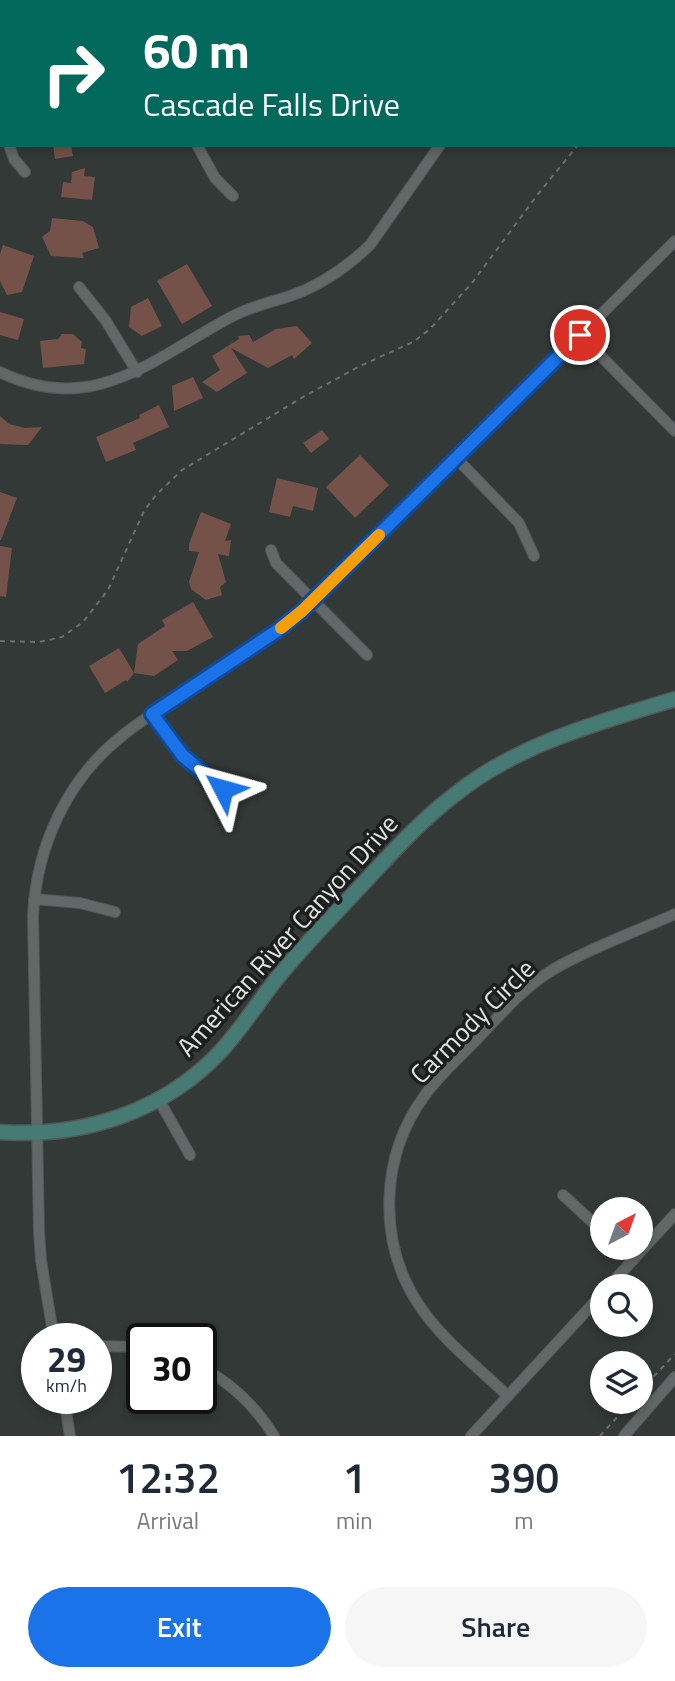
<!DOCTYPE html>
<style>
body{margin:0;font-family:"Titillium Web",sans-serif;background:#f6f6f7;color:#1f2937;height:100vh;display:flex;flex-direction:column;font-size:26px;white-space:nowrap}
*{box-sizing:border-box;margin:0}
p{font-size:23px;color:#747a83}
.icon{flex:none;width:38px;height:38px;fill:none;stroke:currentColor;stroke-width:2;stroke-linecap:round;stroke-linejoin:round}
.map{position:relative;height:1436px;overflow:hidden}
.details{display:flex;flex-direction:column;background:#fff;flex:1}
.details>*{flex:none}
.banner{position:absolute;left:0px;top:0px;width:676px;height:147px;box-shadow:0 4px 10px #0003;background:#00695c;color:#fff;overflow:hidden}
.needle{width:46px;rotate:41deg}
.tools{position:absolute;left:590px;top:1197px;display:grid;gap:14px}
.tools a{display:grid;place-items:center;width:63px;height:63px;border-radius:50%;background:#fff;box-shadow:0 4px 10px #0003;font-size:35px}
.speed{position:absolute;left:21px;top:1323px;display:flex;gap:14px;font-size:35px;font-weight:700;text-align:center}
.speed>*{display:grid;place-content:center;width:91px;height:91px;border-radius:50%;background:#fff;box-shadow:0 4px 10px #0003;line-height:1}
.speed small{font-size:18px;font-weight:400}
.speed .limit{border:4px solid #111;border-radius:10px;background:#fff;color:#111}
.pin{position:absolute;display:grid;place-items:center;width:60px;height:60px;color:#fff;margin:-30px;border:4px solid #fff;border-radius:50%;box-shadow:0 2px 7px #0007}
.me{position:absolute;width:77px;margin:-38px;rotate:309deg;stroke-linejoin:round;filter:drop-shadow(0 0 5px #0008)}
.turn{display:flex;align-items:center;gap:24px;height:147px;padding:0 28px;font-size:32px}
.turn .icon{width:91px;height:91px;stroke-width:2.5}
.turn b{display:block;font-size:49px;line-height:60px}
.eta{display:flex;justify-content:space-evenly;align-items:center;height:119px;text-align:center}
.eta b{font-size:42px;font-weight:600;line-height:49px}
.primary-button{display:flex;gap:14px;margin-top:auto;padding:14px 28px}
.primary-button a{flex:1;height:80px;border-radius:42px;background:#1a73e8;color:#fff;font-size:28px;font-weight:600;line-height:80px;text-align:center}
.primary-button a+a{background:#f6f6f7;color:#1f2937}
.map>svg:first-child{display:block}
.building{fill:#755249}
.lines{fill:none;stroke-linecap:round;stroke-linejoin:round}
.street-casing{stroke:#525756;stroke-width:12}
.secondary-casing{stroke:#525756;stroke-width:17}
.path{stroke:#6a6f6e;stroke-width:2;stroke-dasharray:5 5;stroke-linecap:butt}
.street{stroke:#626867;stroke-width:10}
.secondary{stroke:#457b74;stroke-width:14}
.route-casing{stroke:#114b97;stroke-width:18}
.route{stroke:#1a73e8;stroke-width:12}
.slow{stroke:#f59e0b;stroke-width:12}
.labels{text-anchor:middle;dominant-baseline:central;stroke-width:7;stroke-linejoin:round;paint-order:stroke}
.street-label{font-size:26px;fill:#e1e5e4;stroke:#1d1f1f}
</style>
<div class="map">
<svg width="675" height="1436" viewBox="0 0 675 1436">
<rect width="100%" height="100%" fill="#333937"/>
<g class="building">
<path d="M53,145H71L73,156L55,159Z"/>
<path d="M85,168L84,176L95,177L92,200L61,197L63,182L71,183L72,172Z"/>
<path d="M52,218L83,221L93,227L99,248L82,253L84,258L51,256L42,237L50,231Z"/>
<path d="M3,245L34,256L22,292L7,295L0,281V254Z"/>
<path d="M187,264L212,306L182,324L157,281Z"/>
<path d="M148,298L162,326L142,336L129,327L131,307Z"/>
<path d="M0,312L24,319L18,340L0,335Z"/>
<path d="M297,326L312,343L294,359L292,355L268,368L231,348L247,373L217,392L202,382L220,370L212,356L239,339L238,336L249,335L253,342L276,329Z"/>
<path d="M62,334H73L82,342L81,348L86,349L84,364L43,368L40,341L58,339Z"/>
<path d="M193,377L203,398L174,411L172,386Z"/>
<path d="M159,405L169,427L133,443L136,450L106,462L96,437L140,418L139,415Z"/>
<path d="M0,416L9,424L25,428L42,427L28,445L0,444Z"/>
<path d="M322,430L329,439L311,453L303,443Z"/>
<path d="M360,455L389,485L355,518L326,487Z"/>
<path d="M277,478L318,488L313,511L293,506L290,517L269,512Z"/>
<path d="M0,492L17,498L1,540H0Z"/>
<path d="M201,512L231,524L225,541L231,540L229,556L218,554L226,582L220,587L222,595L206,600L191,589L189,582L199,552L189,551V544Z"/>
<path d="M0,546L12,548L6,597L0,596Z"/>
<path d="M193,602L213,637L187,651H172L178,660L154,676L134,673L138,644L165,626L162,620Z"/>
<path d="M119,648L134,673L127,682L126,680L105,693L89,666Z"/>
</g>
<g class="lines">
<defs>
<g id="street">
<path d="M294,0L296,2"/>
<path d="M200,2L202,0"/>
<path d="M581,2L583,0"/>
<path d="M0,98L2,107"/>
<path d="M9,145L14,159L25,172"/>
<path d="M197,145L215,178L233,196"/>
<path d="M79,287L106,321L137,372"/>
<path d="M580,335L675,431"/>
<path d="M0,372C95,419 157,355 235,315C253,306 272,302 290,296C322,285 347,267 370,245L440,145"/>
<path d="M456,458L519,523L534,556"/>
<path d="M271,550L276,563L367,655"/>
<path d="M152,714L183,756L223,789"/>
<path d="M34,899L80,903L115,912"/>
<path d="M159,1100L190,1155"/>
<path d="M563,1195L602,1231"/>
<path d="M620,1248L633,1260"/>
<path d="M609,1286L675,1214"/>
<path d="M54,1339L41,1260L39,1232L33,915C37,845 67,779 123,735C142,720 164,706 184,693C216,672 247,651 278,630L302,611L675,241"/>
<path d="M96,1346L142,1347"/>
<path d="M201,1367C231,1383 256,1407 274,1436"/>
<path d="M508,1396C478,1367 442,1340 419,1305C377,1242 380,1156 425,1095C440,1074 461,1056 479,1037C502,1013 525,986 554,969C592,947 635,932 675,914"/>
<path d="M64,1398L70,1436"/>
<path d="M471,1436L602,1294"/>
<path d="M624,1436L675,1377"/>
</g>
<path id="secondary" d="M0,1132C82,1138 164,1112 221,1051C244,1026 261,997 283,971C307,942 333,916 358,889C389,856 418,823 453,796C517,744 597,723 675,699"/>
</defs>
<use href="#street" class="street-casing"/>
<use href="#secondary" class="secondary-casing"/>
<g class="path">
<path d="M610,0L612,2"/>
<path d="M674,45L675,44"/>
<path d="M674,57L675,58"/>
<path d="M0,641L39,642L62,637L83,622L108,590L144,511L156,495L182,470L303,397L360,366L413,342L430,329L472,283L538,194L578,145"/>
<path d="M640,1391L675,1354"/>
<path d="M600,1436L631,1402"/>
</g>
<use href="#street" class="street"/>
<use href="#secondary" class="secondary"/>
</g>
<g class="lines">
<defs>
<path id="route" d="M223,789L183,756L152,714L278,630L302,611L580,335"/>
</defs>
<use href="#route" class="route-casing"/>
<use href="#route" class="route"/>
<path class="slow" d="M281,628L302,611L379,535"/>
</g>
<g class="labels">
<g class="street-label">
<text transform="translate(287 935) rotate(-48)">American River Canyon Drive</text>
<text transform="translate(472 1021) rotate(-45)">Carmody Circle</text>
</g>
</g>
</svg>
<div class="tools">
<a><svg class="needle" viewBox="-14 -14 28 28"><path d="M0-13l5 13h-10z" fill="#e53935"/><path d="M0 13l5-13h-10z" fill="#747a83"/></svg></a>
<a><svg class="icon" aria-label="search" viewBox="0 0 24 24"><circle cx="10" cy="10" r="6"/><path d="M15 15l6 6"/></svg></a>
<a><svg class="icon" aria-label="layers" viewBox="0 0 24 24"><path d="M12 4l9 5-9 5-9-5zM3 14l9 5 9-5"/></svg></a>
</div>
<div class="speed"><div>29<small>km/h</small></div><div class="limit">30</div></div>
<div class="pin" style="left:580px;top:335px;background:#d93025"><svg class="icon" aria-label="arrive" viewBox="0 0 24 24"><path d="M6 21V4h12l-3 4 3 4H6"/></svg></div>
<svg class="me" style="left:223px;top:789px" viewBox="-20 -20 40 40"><path d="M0-17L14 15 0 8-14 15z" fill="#1a73e8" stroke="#fff" stroke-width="4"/></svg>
<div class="banner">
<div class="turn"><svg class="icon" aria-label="right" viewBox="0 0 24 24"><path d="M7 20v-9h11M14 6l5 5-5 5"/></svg><div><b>60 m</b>Cascade Falls Drive</div></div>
</div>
</div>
<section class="details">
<div class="eta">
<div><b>12:32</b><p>Arrival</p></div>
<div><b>1</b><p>min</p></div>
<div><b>390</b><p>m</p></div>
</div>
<div class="primary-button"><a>Exit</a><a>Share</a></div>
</section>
